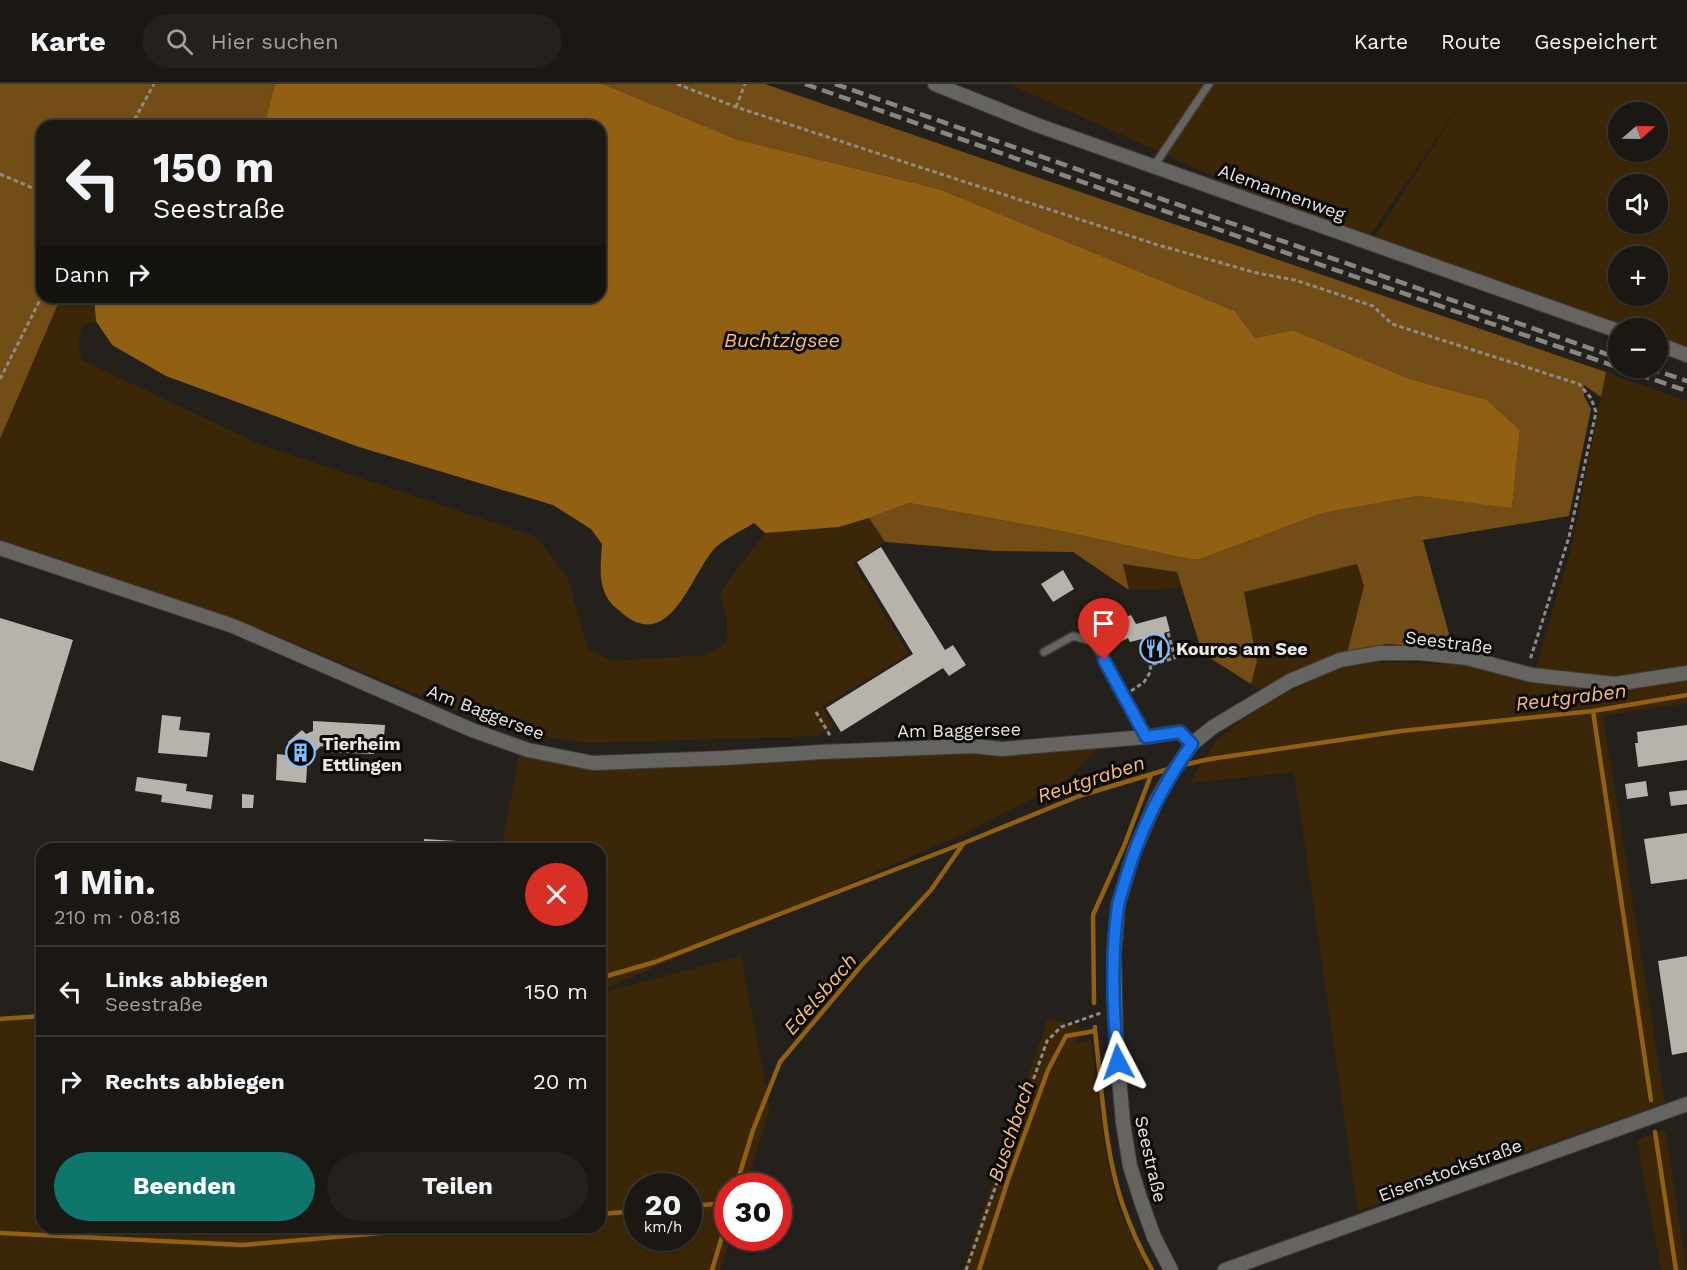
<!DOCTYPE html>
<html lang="de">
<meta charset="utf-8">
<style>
body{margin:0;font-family:"Work Sans",sans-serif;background:#24211d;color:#f1f3f6;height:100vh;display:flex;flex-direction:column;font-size:22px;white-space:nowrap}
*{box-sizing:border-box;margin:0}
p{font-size:20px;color:#a0a0a0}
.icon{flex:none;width:33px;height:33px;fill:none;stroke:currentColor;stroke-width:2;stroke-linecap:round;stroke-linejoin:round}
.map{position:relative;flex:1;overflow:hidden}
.drawer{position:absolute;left:36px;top:759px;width:570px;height:390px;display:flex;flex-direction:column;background:#1b1814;border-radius:18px;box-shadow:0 2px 4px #0004,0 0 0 2px #393734}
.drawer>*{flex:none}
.guide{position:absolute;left:36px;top:36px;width:570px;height:183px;border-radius:18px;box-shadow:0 2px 4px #0004,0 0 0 2px #393734;background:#1b1814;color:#f1f3f6;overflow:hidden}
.needle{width:39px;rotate:70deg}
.buttons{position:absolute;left:1608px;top:18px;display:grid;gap:12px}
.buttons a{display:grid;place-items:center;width:60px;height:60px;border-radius:50%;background:#1b1814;box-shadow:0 2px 4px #0004,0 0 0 2px #393734;font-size:30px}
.speed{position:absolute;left:624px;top:1089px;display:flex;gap:12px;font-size:30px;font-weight:700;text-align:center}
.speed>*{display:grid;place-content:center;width:78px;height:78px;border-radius:50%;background:#1b1814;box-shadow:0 2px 4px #0004,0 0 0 2px #393734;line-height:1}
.speed small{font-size:15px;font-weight:400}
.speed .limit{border:9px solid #d22;background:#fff;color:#111}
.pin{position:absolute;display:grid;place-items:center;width:51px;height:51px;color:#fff;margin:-62px -26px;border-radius:50% 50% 50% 0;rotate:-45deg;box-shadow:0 0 6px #0007}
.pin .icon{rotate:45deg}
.me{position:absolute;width:66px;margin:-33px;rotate:356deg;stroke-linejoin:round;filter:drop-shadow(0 0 4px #0008)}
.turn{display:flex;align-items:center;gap:21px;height:126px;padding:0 18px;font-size:27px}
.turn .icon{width:78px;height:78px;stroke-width:2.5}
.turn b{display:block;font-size:42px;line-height:51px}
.then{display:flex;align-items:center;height:57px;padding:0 18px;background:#0003;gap:12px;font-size:22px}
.round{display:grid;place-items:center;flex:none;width:63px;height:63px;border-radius:32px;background:#24211d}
.overview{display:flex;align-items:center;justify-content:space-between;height:102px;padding:0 18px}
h1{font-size:36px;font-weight:700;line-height:45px}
.action{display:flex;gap:12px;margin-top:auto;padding:12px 18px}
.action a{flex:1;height:69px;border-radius:36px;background:#0f766e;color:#fff;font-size:24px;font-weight:700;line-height:69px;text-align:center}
.action a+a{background:#24211d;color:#f1f3f6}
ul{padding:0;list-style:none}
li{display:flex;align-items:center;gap:18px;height:90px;padding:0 18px;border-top:2px solid #393734}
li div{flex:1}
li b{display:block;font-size:22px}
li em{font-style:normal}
header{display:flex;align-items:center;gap:36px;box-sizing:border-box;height:84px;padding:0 30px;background:#1b1814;border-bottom:2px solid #393734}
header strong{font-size:28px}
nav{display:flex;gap:33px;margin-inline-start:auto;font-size:21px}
.search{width:420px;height:54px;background:#24211d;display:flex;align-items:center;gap:15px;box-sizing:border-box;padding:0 21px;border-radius:33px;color:#a0a0a0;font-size:22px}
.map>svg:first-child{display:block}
.green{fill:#3b2607;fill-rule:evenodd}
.forest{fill:#724d16}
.water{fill:#916013}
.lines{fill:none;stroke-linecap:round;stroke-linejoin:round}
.stream{stroke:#916013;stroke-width:4.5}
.building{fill:#b8b2ac}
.service-casing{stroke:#403c37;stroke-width:10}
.minor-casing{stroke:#403c37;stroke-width:16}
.path{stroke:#8f8c88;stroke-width:3;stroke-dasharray:4.5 3;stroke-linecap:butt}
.service{stroke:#666461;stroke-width:7}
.minor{stroke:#666461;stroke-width:14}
.rail{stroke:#898682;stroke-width:4.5;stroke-dasharray:12 6;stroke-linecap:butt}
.route-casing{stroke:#114b97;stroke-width:15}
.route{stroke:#1a73e8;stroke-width:10}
.labels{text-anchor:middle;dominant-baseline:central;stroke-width:6;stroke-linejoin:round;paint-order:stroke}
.street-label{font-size:18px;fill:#e9e6e3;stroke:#0b0a08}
.poi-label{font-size:18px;font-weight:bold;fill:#e9e6e3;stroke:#0b0a08;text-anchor:start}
.water-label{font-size:20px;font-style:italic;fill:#f6be77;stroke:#0b0a08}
</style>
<header>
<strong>Karte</strong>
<div class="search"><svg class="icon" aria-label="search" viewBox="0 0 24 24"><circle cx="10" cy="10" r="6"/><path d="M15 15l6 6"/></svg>Hier suchen</div>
<nav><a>Karte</a><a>Route</a><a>Gespeichert</a></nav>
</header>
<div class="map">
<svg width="1687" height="1186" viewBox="0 0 1687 1186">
<rect width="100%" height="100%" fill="#24201b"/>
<g class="green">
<path d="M1009,0H1687V271L1658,260V244H1618L1374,154L1467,10L1370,152L1262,114ZM1618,28H1658V68H1618ZM1618,100H1658V140H1618ZM1618,172H1658V212H1618Z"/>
<path d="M61,213H94L96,237L83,241L78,260L82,276L259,360L534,452L545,463L568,495L588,565L611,577L705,571L726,559L727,537L720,508L765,449L839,443L869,434L885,458L853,479L909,570L822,623L834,642L819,652L588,659L502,646L233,534L0,458V355Z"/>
<path d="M1606,288L1687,317V619L1603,632L1665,1019L1358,1127L1294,688L1190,699L1215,657L1240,637L1286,609L1334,586L1373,578L1464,581L1532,597L1572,461Z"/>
<path d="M1123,480L1177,488L1182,504L1129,506Z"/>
<path d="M1357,480L1364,502L1347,569L1288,591L1261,606L1251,600L1257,576L1243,508Z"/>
<path d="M1097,665L1065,698L961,751L600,907V765H501L520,669L586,684Z"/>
<path d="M741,872L770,1024L746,1102H728V1154H731L721,1186H0V937L42,935V1143H600V909ZM638,1102H688V1154H638Z"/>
<path d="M1048,934L1082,944L1077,959L1091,956L1105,1065L1118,1123L1148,1186H963Z"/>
<path d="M1665,1046L1687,1185V1186H1661L1637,1056Z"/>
</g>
<g class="forest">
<path d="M0,0H275L264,42H42V213H61L0,355Z"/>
<path d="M603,0H765L1606,288L1601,313L1584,301V312L1591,325L1569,432L1423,456L1453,564L1386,560L1347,569L1364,502L1357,480L1244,508L1257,577L1251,600L1202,569L1177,488L1123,480L1129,506L1073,468L996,467L885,458L869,434L909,419L1066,448L1179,473L1198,476L1323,429L1418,412L1512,423L1520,346L1487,316L1410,295L1293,246L1255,254L1235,227L939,105L736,55Z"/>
</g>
<path class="water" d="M275,0H603L736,55L939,105L1235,227L1255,254L1293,246L1410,295L1487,316L1520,346L1512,424L1418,412L1323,429L1198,476L1179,473L1066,448L909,419L869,434L839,443L765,449L754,439C743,446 724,455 715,464C692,488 671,569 623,530C619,526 613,522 610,518C597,499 601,481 602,460L591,445L553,421L359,363L166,292L112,261L96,237L94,213H600V42H264Z"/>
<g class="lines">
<g class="stream">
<path d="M1593,627L1651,1016"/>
<path d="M1183,681L1210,675L1401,647L1593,627L1687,611"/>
<path d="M600,894L655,878L964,759L1079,712L1172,684"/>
<path d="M1094,919L1093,831L1124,762L1151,691"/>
<path d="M0,935L42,932"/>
<path d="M1095,947C1102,1004 1104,1064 1122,1119C1130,1142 1140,1165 1152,1186"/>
<path d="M1655,1048L1676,1186"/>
<path d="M736,1102L753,1046L780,978L861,882L931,806L963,760"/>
<path d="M688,1122L728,1119"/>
<path d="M600,1130L638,1127"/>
<path d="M0,1149L243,1161L451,1143"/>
<path d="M712,1186L728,1133"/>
<path d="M979,1186L1009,1093L1048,986L1066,952L1095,947V943"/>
</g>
</g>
<g class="building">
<path d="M881,463L945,566L953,561L966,581L949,592L943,584L841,648L826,624L913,570L857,478Z"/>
<path d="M1063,486L1074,505L1053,518L1041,500Z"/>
<path d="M1118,531L1120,535L1131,531L1136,540L1166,532L1170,547L1164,549L1170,571L1148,577L1146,570L1142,571L1140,562L1144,561L1142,555L1130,558L1128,554L1122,557L1112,534Z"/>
<path d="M0,534L73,556L33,687L0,677Z"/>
<path d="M162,631L181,633L179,646L210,649L207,673L158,669Z"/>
<path d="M313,637L385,641L383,665L374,666V670L324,668V663L321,662L300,682L307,683L306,699L276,696L277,670L286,671L291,665L288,658L302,646L306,650L313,647Z"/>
<path d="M1687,641V676L1638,683L1635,659H1638L1637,648Z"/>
<path d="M137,693L187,700L186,707L213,711L211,725L161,718L162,711L135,707Z"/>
<path d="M1646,697L1648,712L1627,715L1625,700Z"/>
<path d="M1687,706V720L1671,722L1669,708Z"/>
<path d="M242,710L254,711L253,724H242Z"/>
<path d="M1687,749V795L1651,800L1644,755Z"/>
<path d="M424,755L473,758V765H424Z"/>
<path d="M1687,872V968L1672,971L1658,877Z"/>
</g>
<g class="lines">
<defs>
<g id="service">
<path d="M1154,82L1209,0"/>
<path d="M1044,568L1073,552L1092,557L1104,576L1146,653"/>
</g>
<g id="minor">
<path d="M935,0L1037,41L1618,247"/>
<path d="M1658,260L1687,271"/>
<path d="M0,464L233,542L472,646L528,666L593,679L725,674L821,668L973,662L1002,665L1146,653L1180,648L1192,660"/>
<path d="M1171,1186L1154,1153L1141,1117L1130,1082L1123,1039L1116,958L1114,870L1118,821L1134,768L1157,715L1171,691L1192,660L1213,643L1290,597L1340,576L1380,569H1420L1467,574L1532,591L1615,600L1687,589"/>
<path d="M1225,1186L1687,1020"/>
</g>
</defs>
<use href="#service" class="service-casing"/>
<use href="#minor" class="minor-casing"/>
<g class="path">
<path d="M677,0L736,23L1158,161L1257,189L1295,196L1373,222L1392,240L1579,300L1591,314L1596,328L1569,453L1530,576"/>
<path d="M736,23L745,0"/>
<path d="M131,42L154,0"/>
<path d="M0,90L42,108"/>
<path d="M0,295L42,212"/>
<path d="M1131,607L1144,598L1151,587L1150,581L1175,574L1168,548"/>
<path d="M816,628L831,653"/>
<path d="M966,1186L1047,957L1061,943L1101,929"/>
</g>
<use href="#service" class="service"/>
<use href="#minor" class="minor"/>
<g class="rail">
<path d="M805,0L1153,123L1687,307"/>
<path d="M835,0L1156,113L1618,274"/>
<path d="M1648,284L1687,297"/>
</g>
</g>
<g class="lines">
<defs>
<path id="route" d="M1104,576L1146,653L1180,648L1192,660C1163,701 1141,743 1127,791C1124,801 1120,812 1118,822C1111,870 1113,930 1118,978"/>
</defs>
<use href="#route" class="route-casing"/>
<use href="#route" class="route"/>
</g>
<defs>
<symbol id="restaurant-ring" viewBox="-11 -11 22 22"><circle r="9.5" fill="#0b0a08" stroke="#84bcfb" stroke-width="1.5"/><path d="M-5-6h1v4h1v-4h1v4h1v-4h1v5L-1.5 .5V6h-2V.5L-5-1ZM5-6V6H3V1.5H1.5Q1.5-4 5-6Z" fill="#84bcfb"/></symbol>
<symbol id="building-ring" viewBox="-11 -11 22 22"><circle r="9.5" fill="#0b0a08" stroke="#84bcfb" stroke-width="1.5"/><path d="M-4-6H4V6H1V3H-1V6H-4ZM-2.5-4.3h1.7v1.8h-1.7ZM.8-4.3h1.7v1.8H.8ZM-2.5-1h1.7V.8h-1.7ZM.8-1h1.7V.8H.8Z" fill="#84bcfb"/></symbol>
</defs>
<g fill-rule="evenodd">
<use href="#restaurant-ring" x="1138" y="548" width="33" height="33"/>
<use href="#building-ring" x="284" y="652" width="33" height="33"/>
</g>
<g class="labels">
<g class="street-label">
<text transform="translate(1282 108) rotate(20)">Alemannenweg</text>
<text transform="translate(1449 558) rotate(7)">Seestraße</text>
<text transform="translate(486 628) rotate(21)">Am Baggersee</text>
<text transform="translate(959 646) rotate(-1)">Am Baggersee</text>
<text transform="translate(1151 1075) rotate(77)">Seestraße</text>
<text transform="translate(1450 1086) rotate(-20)">Eisenstockstraße</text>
</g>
<g class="poi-label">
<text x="1176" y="564">Kouros am See</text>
<text x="322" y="659">Tierheim<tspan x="322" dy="21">Ettlingen</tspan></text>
</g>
<g class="water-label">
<text x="782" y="256">Buchtzigsee</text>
<text transform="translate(1571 613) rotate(-7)">Reutgraben</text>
<text transform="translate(1091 695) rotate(-18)">Reutgraben</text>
<text transform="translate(820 910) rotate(-49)">Edelsbach</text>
<text transform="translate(1011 1047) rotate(-71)">Buschbach</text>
</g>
</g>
</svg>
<div class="buttons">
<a><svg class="needle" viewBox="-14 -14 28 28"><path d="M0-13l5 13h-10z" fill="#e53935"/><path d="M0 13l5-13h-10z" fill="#a0a0a0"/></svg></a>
<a><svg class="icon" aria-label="sound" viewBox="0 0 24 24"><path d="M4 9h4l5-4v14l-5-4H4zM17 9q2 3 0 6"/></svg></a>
<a>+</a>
<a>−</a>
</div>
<div class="speed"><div>20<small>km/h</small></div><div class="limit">30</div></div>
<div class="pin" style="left:1104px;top:576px;background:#d93025"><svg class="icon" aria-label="arrive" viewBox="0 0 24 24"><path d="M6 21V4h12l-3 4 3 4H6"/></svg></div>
<svg class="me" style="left:1118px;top:978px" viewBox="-20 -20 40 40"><path d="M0-17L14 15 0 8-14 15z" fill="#1a73e8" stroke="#fff" stroke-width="4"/></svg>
<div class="guide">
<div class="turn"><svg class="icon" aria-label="left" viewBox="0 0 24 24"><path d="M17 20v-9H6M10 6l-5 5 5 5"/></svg><div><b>150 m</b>Seestraße</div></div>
<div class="then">Dann<svg class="icon" aria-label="right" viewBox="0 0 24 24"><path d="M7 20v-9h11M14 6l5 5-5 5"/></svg></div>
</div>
<section class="drawer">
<div class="overview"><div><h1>1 Min.</h1><p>210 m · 08:18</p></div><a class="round" style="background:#d93025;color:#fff"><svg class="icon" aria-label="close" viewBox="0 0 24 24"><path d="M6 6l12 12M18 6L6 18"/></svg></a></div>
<ul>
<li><svg class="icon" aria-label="left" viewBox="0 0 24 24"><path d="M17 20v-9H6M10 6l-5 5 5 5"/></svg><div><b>Links abbiegen</b><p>Seestraße</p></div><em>150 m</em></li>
<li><svg class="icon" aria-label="right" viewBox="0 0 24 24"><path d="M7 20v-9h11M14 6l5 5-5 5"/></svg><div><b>Rechts abbiegen</b></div><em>20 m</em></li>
</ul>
<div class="action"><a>Beenden</a><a>Teilen</a></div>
</section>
</div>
